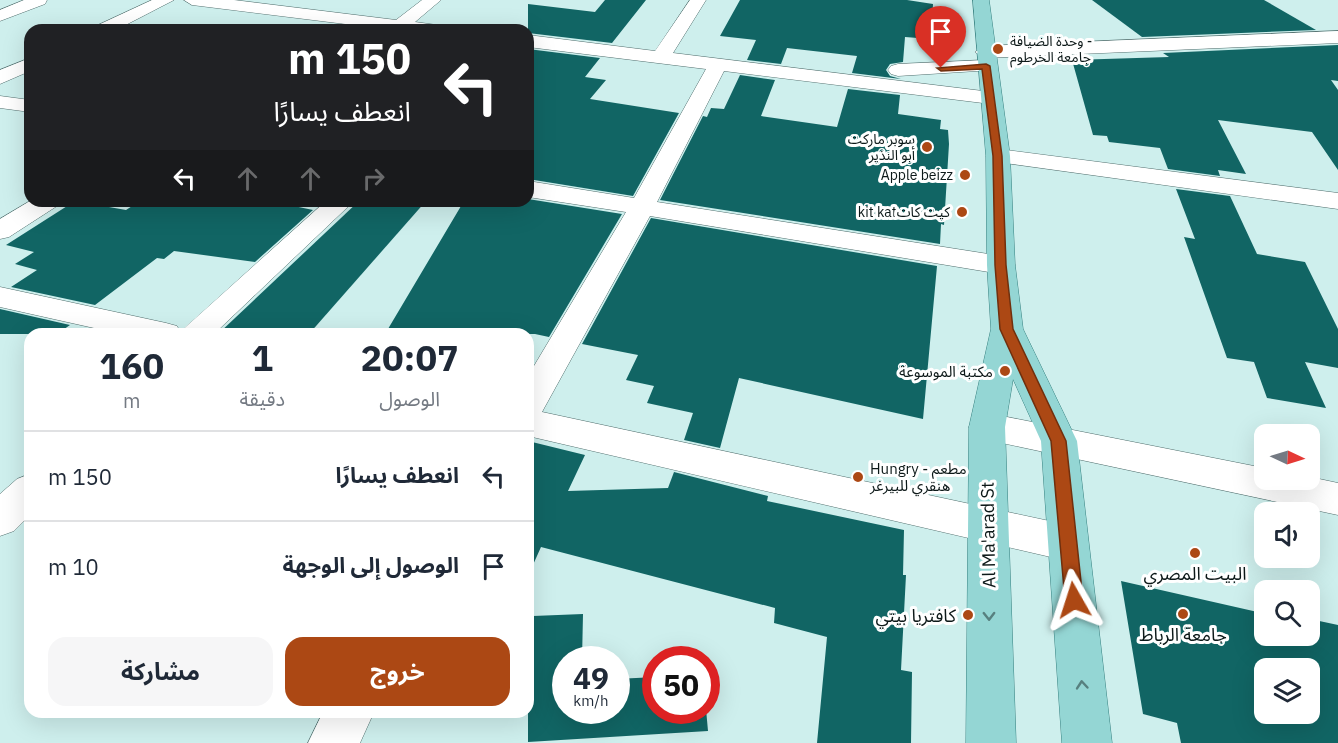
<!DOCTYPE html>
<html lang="ar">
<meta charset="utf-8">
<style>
body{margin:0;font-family:"IBM Plex Sans","Noto Sans Arabic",sans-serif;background:#f6f6f7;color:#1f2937;direction:rtl;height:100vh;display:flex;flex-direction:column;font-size:22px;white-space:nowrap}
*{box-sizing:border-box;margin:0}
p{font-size:20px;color:#747a83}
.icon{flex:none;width:33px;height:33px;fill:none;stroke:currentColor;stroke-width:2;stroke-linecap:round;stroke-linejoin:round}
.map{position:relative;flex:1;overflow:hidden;direction:ltr}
.side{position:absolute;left:24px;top:328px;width:510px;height:390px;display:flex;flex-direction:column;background:#fff;border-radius:18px;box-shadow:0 6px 24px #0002;direction:rtl}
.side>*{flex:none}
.top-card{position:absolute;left:24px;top:24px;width:510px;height:183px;border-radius:18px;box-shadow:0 6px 24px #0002;direction:rtl;background:#202124;color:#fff;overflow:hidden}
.needle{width:39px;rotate:94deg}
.fabs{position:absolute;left:1254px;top:424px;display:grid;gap:12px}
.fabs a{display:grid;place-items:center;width:66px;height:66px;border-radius:12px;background:#fff;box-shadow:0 6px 24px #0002;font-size:30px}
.speed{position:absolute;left:552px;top:646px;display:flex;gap:12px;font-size:30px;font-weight:700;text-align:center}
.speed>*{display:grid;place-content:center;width:78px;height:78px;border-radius:50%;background:#fff;box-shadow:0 6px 24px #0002;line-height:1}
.speed small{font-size:15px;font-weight:400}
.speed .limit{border:9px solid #d22;background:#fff;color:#111}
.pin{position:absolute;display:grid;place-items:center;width:51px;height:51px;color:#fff;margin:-62px -26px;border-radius:50% 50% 50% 0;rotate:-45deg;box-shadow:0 0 6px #0007}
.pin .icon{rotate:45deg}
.me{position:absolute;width:66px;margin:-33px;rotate:354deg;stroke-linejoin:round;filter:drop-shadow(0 0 4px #0008)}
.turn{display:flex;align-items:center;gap:21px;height:126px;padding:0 24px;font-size:27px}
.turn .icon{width:78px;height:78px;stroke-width:2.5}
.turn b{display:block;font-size:42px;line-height:51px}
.lanes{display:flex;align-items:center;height:57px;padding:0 24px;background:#0003;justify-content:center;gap:30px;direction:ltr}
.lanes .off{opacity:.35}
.eta{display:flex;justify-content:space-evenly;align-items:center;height:102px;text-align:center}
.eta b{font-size:36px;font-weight:700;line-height:42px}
.action{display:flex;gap:12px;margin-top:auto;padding:12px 24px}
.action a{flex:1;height:69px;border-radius:18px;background:#ac4814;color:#fff;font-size:24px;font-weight:700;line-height:69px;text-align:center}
.action a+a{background:#f6f6f7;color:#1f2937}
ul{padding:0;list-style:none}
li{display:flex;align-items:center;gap:18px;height:90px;padding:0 24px;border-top:2px solid #e0e1e3}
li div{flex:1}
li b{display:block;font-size:22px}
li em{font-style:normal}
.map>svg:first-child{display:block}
.building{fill:#116564;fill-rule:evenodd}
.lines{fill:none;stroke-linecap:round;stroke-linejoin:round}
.minor-casing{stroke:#516e6d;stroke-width:1}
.major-casing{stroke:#368180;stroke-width:1}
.minor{fill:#fff;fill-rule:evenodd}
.major{fill:#94d6d4;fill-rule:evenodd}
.oneway{stroke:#57807f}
.route{fill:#ac4814;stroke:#702f0d;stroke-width:1.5}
.poi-dot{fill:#ac4814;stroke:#fff;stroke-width:2}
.labels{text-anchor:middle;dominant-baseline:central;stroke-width:6;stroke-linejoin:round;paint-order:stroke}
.far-poi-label{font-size:14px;fill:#0c1818;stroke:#fff;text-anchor:end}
.poi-label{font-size:15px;fill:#0c1818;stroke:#fff;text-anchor:end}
.near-street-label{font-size:18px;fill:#0c1818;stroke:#fff}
.near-poi-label{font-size:18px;fill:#0c1818;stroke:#fff}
</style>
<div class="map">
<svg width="1338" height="743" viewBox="0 0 1338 743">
<rect width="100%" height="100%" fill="#ceefed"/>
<g class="building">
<path d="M605,0H646L612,43L528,33V4L595,12Z"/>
<path d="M740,0H907L933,4L931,39L905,37L903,62L890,64L886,70L890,76L901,79L852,73L857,56L787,48L781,64L747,60L756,40L720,36Z"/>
<path d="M1092,0H1264L1316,30L1142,37Z"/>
<path d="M1338,45V81L1331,80L1338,90V170L1312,132L1218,120L1246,174L1218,170L1220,176L1168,169L1160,148L1109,142L1107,136L1093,135L1072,60L1169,57L1163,53Z"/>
<path d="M528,49L600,58L585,77L606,80L590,99L679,113L633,196L528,179Z"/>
<path d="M740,75L775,80L761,116L837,127L848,89L900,95L898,114L941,120L940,129L948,130L949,144L944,225L941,224L940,244L660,200L703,116L707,117L711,108L724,109Z"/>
<path d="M1176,189L1230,196L1257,254L1305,262L1338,329V368L1305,362L1326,408L1267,398L1254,362L1227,358L1184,237L1195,239Z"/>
<path d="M528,199L622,214L549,337L535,334H385L464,201Z"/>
<path d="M75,201L126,210L140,201L171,204L174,201H270L313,210L255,262L174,251L164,259L157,258L95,305L11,287L37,270L15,264L34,252L6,245Z"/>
<path d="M359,201H426L309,334H218Z"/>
<path d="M651,218L937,266L923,419L739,378L720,448L684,440L693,413L647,403L654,386L626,380L638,355L582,344Z"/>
<path d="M0,309L70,325L57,334H0Z"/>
<path d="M528,441L585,455L568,491L668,488L674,472L768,496L767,501L904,530L903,575H906L901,670L912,672L911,743H817L827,637L774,623L775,608L541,547L528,576Z"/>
<path d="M1121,581L1262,613L1260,607L1264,608V636H1310V619L1338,625V743H1181L1177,723L1143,714ZM1264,669H1310V714H1264Z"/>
<path d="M583,614L582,660H566V711H616V679L656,677V711L706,709L708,731L528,742V680L533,616Z"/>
</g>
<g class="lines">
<defs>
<g id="minor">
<path d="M24,0H47L45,4L0,21V10Z"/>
<path d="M152,0H174L116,30H93L96,26Z"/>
<path d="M184,0H234L396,20L422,0H441L415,22L444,26L447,30H394L192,5Z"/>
<path d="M690,0H706L673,53L991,92L998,94L1002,98L998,102L991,104L724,71L657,202L1001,256L1011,259L1015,265L1011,271L1001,274L650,216L542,412L1068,525L1082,530L1088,543L1082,556L1068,561L528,436V376L626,212L528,197V181L634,198L706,69L528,47V35L655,51Z"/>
<path d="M1338,31V43L985,58L975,52L985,46Z"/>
<path d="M30,58V71L0,84V70Z"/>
<path d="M986,60L996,66L993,70L898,76L891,74L888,70L891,66L898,64Z"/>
<path d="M0,96L30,100V112L0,108Z"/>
<path d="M998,149L1338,193V209L990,161L986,156L990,151Z"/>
<path d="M30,201H61L57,206L9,237L0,239V219Z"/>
<path d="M326,201H354L214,334H121L0,307V287L166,323L177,326L180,332Z"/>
<path d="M987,413L1264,468V480H1310V477L1338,483V515L974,437L969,427L974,417Z"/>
<path d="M30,474V515L14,531L0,536V494L17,479Z"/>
<path d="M323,712H374L360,743H308Z"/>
</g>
<path id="major" d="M973,0H989L1010,156L1015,265L1023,329L1077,441L1112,743H1062L1041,441L1013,379L1005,427L1016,743H966L969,427L991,329L987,265L986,156Z"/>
</defs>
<use href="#minor" class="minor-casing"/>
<use href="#major" class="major-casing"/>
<use href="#minor" class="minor"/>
<use href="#major" class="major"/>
</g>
<defs><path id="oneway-chevron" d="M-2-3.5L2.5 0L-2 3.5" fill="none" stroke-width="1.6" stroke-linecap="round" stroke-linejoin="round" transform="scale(1.5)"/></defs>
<g class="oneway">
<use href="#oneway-chevron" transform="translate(989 616) rotate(89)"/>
<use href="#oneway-chevron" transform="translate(1082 685) rotate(-95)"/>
</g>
<path class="route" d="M986,64L990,66L1002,156L1006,265L1013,329L1066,441L1083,600L1080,606L1074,609L1068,606L1065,600L1051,441L1000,329L995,265L993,156L982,69L941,71L937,68Z"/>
<g class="poi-dot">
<circle cx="998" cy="49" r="6"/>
<circle cx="927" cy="147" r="6"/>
<circle cx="965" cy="175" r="6"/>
<circle cx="962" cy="212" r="6"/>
<circle cx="1005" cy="371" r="6"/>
<circle cx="858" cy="477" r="6"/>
<circle cx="1195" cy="553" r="6"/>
<circle cx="1183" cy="614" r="6"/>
<circle cx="968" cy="615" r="6"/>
</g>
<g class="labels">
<g class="far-poi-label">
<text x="1010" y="41" text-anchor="start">وحدة الضيافة -<tspan x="1010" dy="16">جامعة الخرطوم</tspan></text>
<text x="915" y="139">سوبر ماركت<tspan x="915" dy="16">أبو النذير</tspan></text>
<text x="953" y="175">Apple beizz</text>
<text x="950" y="212">kit katكيت كات</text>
</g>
<g class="poi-label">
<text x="993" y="371">مكتبة الموسوعة</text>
<text x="870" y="468" text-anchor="start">Hungry - مطعم<tspan x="870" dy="17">هنقري للبيرغر</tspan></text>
</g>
<g class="near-street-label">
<text transform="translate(988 535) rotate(-91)">Al Ma'arad St</text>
</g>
<g class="near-poi-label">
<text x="1195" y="573">البيت المصري</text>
<text x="956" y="615" text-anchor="end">كافتريا بيتي</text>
<text x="1183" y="634">جامعة الرباط</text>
</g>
</g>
</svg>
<div class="fabs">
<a><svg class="needle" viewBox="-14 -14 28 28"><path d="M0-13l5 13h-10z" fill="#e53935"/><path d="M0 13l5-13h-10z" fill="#747a83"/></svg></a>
<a><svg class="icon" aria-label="sound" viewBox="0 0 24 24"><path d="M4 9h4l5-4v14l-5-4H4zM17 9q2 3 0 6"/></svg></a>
<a><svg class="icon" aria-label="search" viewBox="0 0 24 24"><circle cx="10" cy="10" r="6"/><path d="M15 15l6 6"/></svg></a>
<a><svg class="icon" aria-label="layers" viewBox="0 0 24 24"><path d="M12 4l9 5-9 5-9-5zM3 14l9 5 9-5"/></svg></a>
</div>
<div class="speed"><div>49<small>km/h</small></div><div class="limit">50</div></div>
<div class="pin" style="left:941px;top:68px;background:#d93025"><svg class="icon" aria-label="arrive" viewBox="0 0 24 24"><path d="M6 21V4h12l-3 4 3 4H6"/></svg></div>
<svg class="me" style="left:1074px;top:600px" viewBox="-20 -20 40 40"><path d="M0-17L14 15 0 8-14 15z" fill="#ac4814" stroke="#fff" stroke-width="4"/></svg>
<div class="top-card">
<div class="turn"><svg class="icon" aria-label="left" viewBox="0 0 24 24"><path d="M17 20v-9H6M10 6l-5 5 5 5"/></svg><div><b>150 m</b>انعطف يسارًا</div></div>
<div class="lanes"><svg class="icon" aria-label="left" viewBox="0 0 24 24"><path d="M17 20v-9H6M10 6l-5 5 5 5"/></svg><svg class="icon off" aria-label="ahead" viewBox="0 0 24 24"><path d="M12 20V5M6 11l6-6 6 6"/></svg><svg class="icon off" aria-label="ahead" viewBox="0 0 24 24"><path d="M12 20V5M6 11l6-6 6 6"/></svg><svg class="icon off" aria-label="right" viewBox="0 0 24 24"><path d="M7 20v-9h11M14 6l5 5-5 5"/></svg></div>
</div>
<section class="side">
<div class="eta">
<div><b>20:07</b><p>الوصول</p></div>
<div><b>1</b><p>دقيقة</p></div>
<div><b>160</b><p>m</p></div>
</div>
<ul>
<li><svg class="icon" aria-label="left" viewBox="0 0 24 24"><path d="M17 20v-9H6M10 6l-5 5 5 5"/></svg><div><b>انعطف يسارًا</b></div><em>150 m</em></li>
<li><svg class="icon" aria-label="arrive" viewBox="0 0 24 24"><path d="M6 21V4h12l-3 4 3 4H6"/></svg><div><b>الوصول إلى الوجهة</b></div><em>10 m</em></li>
</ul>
<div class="action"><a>خروج</a><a>مشاركة</a></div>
</section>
</div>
